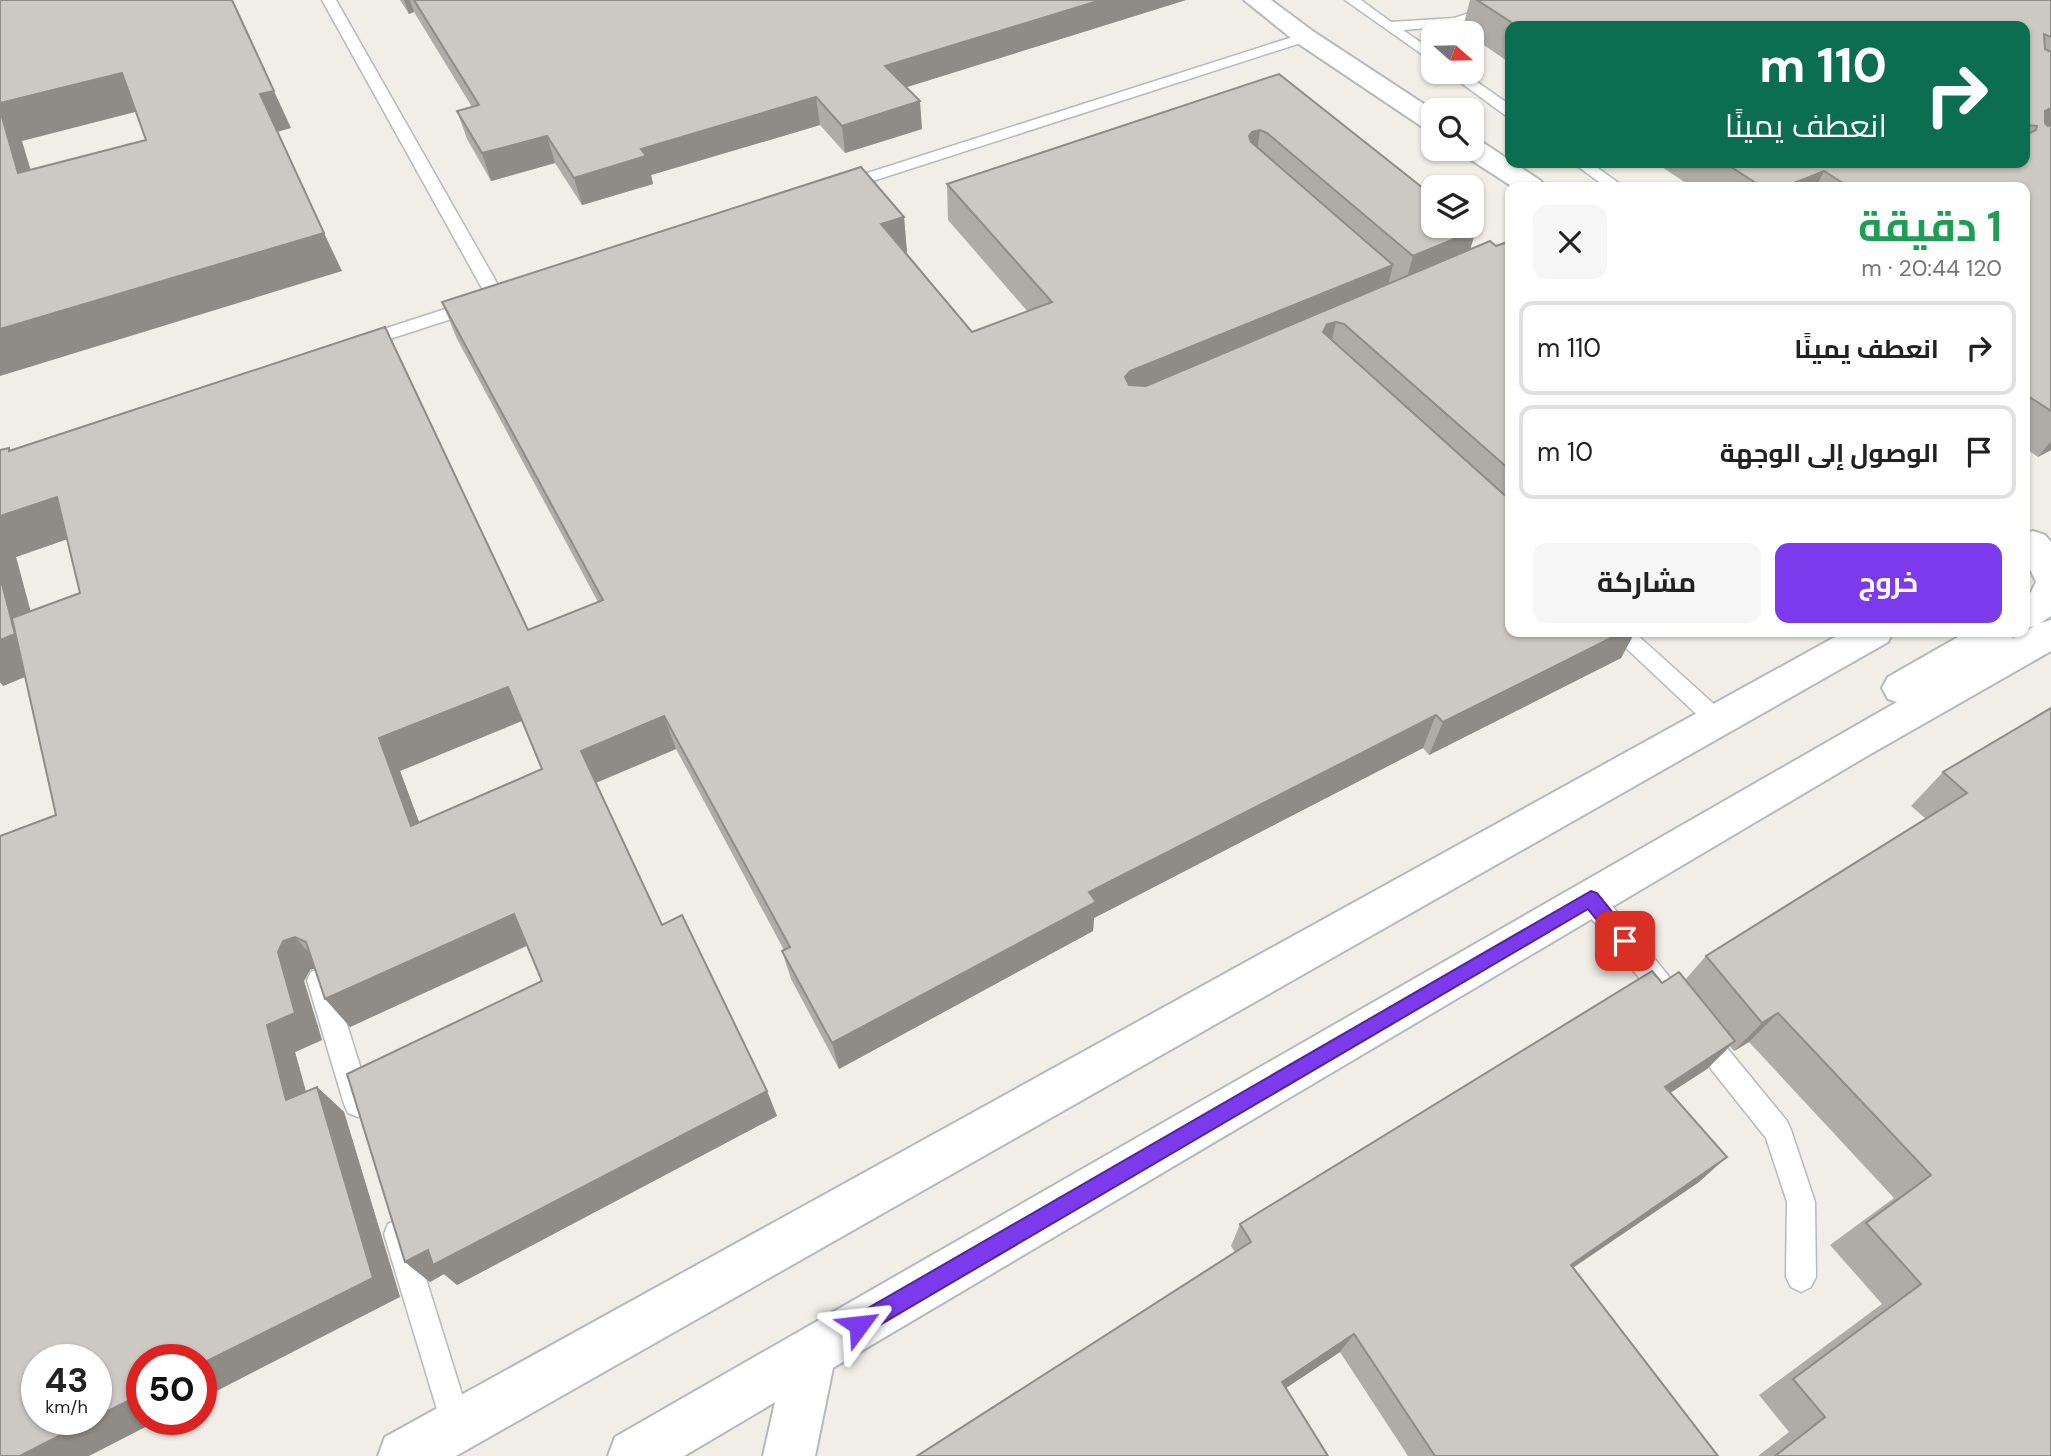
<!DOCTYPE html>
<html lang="ar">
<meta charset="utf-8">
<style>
body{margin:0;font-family:"DM Sans",Cairo,sans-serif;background:#f6f6f6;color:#222;direction:rtl;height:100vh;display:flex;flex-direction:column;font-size:26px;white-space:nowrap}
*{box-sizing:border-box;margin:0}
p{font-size:23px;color:#767676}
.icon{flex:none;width:38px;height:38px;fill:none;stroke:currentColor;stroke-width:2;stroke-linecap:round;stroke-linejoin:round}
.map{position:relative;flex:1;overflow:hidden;direction:ltr}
.drawer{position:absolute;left:1505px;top:182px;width:525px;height:455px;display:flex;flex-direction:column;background:#fff;border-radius:14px;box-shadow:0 2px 5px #0004;direction:rtl}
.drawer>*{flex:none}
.hud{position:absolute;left:1505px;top:21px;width:525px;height:147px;border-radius:14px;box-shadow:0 2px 5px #0004;direction:rtl;background:#0b6e4f;color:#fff;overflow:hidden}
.needle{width:46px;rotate:110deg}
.fabs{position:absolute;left:1421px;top:21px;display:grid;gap:14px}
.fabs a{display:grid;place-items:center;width:63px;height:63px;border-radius:14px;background:#fff;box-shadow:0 2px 5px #0004;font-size:35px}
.speed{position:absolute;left:21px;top:1344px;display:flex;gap:14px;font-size:35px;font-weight:700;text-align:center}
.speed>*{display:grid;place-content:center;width:91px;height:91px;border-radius:50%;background:#fff;box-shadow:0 2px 5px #0004;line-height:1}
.speed small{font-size:18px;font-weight:400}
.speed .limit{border:10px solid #d22;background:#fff;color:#111}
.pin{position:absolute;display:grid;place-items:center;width:60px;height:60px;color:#fff;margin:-30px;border-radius:14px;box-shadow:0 4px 10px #0006}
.me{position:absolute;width:77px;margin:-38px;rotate:60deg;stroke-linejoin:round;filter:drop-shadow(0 0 5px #0008)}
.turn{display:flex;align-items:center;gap:24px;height:147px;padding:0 28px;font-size:32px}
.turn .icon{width:91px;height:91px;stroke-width:2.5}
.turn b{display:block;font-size:49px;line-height:60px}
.round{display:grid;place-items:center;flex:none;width:74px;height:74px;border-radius:14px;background:#f6f6f6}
.head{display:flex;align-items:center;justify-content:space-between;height:119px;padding:0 28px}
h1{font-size:42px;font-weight:700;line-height:52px;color:#1e9e55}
.action{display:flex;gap:14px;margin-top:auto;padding:14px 28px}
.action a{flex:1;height:80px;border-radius:14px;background:#7c3aed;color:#fff;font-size:28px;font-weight:700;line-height:80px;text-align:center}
.action a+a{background:#f6f6f6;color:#222}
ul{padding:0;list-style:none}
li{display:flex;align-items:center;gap:21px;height:94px;margin:0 14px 10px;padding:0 14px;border:4px solid #e0e0e0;border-radius:14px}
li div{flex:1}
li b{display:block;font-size:26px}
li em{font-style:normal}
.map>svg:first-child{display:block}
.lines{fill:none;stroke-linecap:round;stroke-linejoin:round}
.service-casing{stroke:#b6b9bd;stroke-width:3}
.minor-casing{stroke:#b6b9bd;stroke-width:4}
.secondary-casing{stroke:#b5b9be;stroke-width:4}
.service{fill:#fff;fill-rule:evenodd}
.minor{fill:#fff;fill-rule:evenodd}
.secondary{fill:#fff;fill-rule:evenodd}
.wall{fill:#afaca8;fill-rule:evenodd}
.shaded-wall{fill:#8f8c88}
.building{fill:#ccc8c3;stroke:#8f8c88;stroke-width:2;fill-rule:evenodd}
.route{fill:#7c3aed;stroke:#51269a;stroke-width:2}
</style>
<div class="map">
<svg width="2051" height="1456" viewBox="0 0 2051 1456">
<rect width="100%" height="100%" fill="#f0eee6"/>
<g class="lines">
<defs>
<g id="service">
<path d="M322,0H336L506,299L503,303H491L488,299Z"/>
<path d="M1345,0H1361L1391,22L1454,18L1510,0H1531L1529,3L1455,26L1403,30L1433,51V62Z"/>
<path d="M1305,33L1312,37L1310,40L848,189H836L834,186L836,183Z"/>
<path d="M1446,72H1463L1510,105V117L1505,115Z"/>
<path d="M1573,163H1591L1624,187H1606Z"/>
<path d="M476,299L485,305L482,309L359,349L350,343L353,339Z"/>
<path d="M1609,632H1634L1725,714L1728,720L1725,726L1717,729L1709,726Z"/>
<path d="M1591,888L1600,891L1679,989L1683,997L1679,1005L1670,1009L1661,1005L1582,907L1579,899L1582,891Z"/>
<path d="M320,968L329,972L333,980L372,1104L368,1113L358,1117L348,1113L344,1104L307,980L311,972Z"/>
<path d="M1700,1023L1709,1026L1787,1121L1791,1130L1815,1202L1816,1277L1811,1287L1801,1292L1791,1287L1786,1277L1787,1202L1766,1138L1691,1044L1687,1035L1691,1026Z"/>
<path d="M398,1220L408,1224L412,1234L472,1426L468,1437L457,1441L446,1437L442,1426L384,1234L388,1224Z"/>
</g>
<g id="minor">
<path d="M1244,0H1271L1314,32L1433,110V130L1424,128L1296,42Z"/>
<path d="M1472,140L1482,142L1541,181L1545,187H1513L1462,154L1459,149H1472Z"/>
<path d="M811,1328L829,1335L836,1353L815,1456H763L786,1353L793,1335Z"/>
</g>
<g id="secondary">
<path d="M2033,531L2045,535L2051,542V616L2040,623L2051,620V651L1867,756L684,1456H608L615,1437L1897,702L1888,699L1882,688L1888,677L1967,632H2015L2012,639L2035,626L2025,629V597L2030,594L2036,582L2025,558V534Z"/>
<path d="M1844,632H1893L1888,642L456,1456H378L385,1437Z"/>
</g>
</defs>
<use href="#service" class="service-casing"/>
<use href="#minor" class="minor-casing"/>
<use href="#secondary" class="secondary-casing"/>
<use href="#service" class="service"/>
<use href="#minor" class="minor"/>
<use href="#secondary" class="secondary"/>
</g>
<g class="wall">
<path d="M400,0H1186L906,87L922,129L845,153L820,125L651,175L653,184L582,205L555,163L491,181L467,139L457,111L472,107L414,12L409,14Z"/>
<path d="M1470,0H2051V450L2038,457L2025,448V187H1692L1656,163H2025V26H1510V63L1472,37V33H1466L1462,31Z"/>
<path d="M1279,74L1470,250L1496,246L1510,241V632H1635L1621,658L1429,755L1423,748L1094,918L1093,931L839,1069L791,979L782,951L784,950L676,749L596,783L662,925L767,1091L777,1116L457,1285L444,1274L430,1282L405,1262L542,981L527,946L350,1027L314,968L310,970L304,981L322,1040L295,1052L306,1092L317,1087L344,1112L400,1297L56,815L25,677L3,686L9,448L11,450L528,630L598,602L457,339L442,302L904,217L907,253L972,332L1028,312L948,220L947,184ZM67,539L80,593L30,611L16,557ZM522,721L542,769L419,822L400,771Z"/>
<path d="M1637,632H1653L1643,637Z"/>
<path d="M2051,708V1456H1758L1789,1432L1759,1395L1882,1304L1830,1245L1894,1198L1749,1042L1734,1051L1730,1046L1707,1069L1670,1093L1699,1182L1573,1268L1718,1456H1408L1340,1352L1286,1388L917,1456L1235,1252L1231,1246L1240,1224L1662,983L1685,980L1706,956L1926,819L1911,806L1943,772Z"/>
</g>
<g class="shaded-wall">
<path d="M404,0H410L414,12L409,14Z"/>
<path d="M1101,0H1186L888,93L885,66Z"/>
<path d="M122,73L143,110L22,141L43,211L18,173L0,110V103Z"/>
<path d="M274,91L291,128L277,132L260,94Z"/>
<path d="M816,97L820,125L651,175L653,184L582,205L574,178L641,149Z"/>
<path d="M920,101L922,129L845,153L842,126Z"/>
<path d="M2051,108V134L2036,130L2045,111Z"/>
<path d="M1260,130L1255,167L1249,136L1252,132Z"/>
<path d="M547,136L555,163L491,181L482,153Z"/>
<path d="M1824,171L1816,187H1784Z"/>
<path d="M904,217L907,253L881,224Z"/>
<path d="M1476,230L1465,267L1403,293L1413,256Z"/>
<path d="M324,233L342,271L0,376V329Z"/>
<path d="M1393,265L1384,302L1336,322L1328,358L1127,408L1125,377L1130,371Z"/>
<path d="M2051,441V450L2038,457Z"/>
<path d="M57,497L85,533L16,557L46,668L3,686L0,682V516Z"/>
<path d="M1623,632H1635L1621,658L1429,755L1443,722Z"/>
<path d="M1646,632H1653L1643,637Z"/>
<path d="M508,687L524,720L400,771L432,857L411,826L379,738Z"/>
<path d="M1436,715L1423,748L1094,918L1093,931L839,1069L832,1043L1089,892Z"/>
<path d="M664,716L676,749L595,783L581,751Z"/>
<path d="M514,914L532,943L350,1027L325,999Z"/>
<path d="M295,937L321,966L310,970L304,981L322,1040L295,1052L315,1125L286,1100L267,1025L278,952L283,941Z"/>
<path d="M1778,1013L1749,1042L1734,1051L1762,1023Z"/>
<path d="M1735,1041L1707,1069L1639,1113L1665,1087Z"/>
<path d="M317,1087L344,1112L400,1297L201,1399V1364Z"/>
<path d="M767,1091L777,1116L457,1285L444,1274L430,1282L405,1262Z"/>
<path d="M1727,1157L1699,1182L1547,1285L1571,1265Z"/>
<path d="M1354,1334L1340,1352L1271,1398L1282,1382Z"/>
<path d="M142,1394V1419H161L89,1456H20L92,1419H96V1417Z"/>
</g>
<g class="building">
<path d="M0,0H232L274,91L260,94L324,233L0,329V110L18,173L146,140L122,73L0,103Z"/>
<path d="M414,0H1101L885,66L920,101L842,126L816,97L641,149L646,156L574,178L547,136L482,153L457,111L479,105Z"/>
<path d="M1477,0H2051V37L2044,34L2045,49L2051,52V108L2045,111V123L2048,126L2051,125V411L2025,394V187H1849L1824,171L1784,187H1775L1756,183L1725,163H2025V135L2036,130L2037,126L2025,125V26H1517Z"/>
<path d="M1279,74L1433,196V226H1471L1476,230L1413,256L1267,133L1260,130L1252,132L1249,136L1251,142L1393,265L1130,371L1125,377L1129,385L1146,386L1490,241L1496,246L1510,241V470L1344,324L1336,322L1327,324L1323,332L1510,500V632H1623L1443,722L1436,715L1089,892L1096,902L832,1043L782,951L790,947L664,716L581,751L662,925L682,915L767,1091L433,1265L428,1250L405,1262L347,1074L542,981L514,914L325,999L306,942L295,937L283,941L278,952L295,1013L267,1025L286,1100L317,1087L373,1278L201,1364V1360H142V1394L96,1417V1360H37V1419H92L20,1456H0V836L56,815L12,618L80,593L57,497L0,516V450L9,448V451L385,327L528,630L603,600L442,302L861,167L904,217L881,224L972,332L1052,302L947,184ZM508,687L542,769L411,826L379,738Z"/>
<path d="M0,576L15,634L0,640Z"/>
<path d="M2051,708V1456H1775L1825,1417L1793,1379L1921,1284L1866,1223L1931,1175L1778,1013L1762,1023L1706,956L1967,793L1943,772Z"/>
<path d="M1652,971L1662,983L1679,972L1735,1041L1665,1087L1727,1157L1571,1265L1718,1456H1435L1354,1334L1282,1382L1328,1456H917L1251,1242L1240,1224Z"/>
</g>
<path class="route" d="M1591,891L1597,893L1631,935L1633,941L1631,946L1625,949L1618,946L1588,909L866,1333L859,1336L851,1333L848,1325L851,1318Z"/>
</svg>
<div class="fabs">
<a><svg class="needle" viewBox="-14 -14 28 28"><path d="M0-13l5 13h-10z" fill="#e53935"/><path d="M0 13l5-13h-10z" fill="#767676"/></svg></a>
<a><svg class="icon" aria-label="search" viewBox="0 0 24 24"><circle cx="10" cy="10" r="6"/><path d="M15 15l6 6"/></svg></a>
<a><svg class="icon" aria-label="layers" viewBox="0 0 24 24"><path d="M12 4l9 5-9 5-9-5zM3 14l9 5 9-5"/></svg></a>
</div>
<div class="speed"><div>43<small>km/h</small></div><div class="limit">50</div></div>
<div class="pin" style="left:1625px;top:941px;background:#d93025"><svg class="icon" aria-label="arrive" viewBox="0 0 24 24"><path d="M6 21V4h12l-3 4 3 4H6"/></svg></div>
<svg class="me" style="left:859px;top:1325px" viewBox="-20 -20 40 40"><path d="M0-17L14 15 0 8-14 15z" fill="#7c3aed" stroke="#fff" stroke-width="4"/></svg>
<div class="hud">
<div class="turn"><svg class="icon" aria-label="right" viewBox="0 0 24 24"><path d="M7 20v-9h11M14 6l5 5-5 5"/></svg><div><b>110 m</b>انعطف يمينًا</div></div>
</div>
<section class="drawer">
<div class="head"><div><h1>1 دقيقة</h1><p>120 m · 20:44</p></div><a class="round"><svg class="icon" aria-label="close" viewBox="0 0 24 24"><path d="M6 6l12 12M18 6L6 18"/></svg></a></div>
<ul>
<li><svg class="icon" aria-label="right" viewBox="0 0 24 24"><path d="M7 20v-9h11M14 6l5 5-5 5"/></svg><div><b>انعطف يمينًا</b></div><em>110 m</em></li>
<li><svg class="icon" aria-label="arrive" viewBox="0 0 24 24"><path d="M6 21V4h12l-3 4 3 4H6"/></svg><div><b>الوصول إلى الوجهة</b></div><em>10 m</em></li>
</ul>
<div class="action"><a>خروج</a><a>مشاركة</a></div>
</section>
</div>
